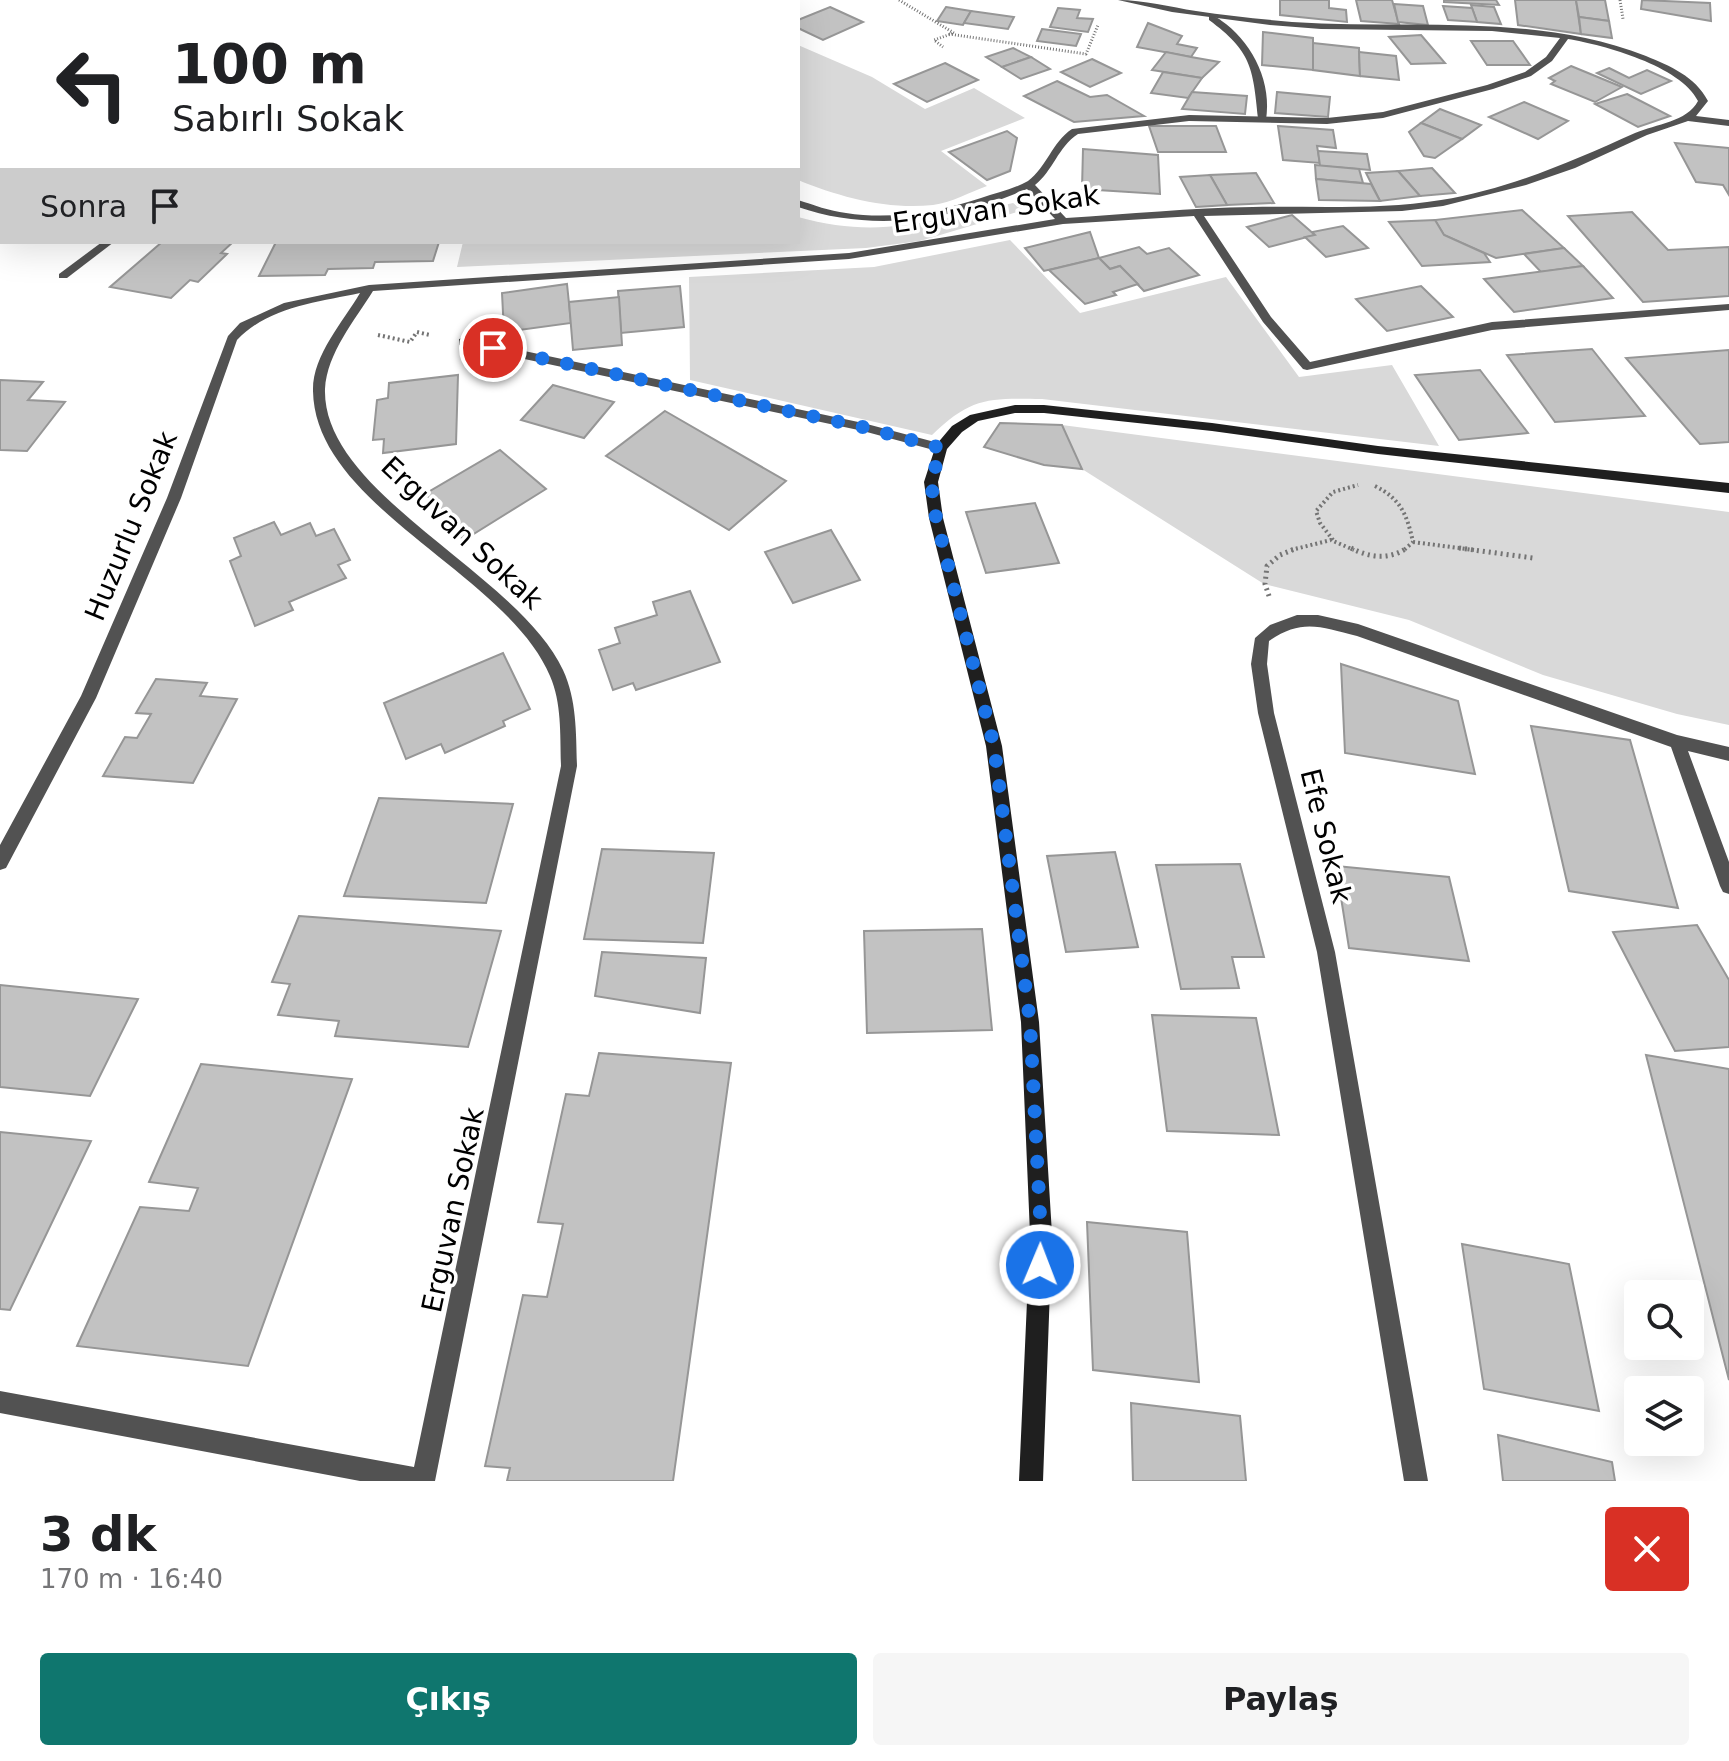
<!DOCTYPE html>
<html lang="tr">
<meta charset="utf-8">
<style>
body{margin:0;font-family:"DejaVu Sans",sans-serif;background:#f6f6f6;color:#202124;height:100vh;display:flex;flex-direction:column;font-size:30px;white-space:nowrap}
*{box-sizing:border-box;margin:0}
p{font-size:26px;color:#757577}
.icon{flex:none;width:44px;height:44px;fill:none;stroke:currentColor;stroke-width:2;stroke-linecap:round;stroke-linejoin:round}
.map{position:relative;height:1481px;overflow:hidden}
.side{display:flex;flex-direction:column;background:#fff;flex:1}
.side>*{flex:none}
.banner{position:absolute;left:0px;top:0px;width:800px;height:244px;box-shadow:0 8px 32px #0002;background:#fff;color:#202124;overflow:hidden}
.controls{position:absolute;left:1624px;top:1280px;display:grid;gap:16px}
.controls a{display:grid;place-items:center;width:80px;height:80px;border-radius:8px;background:#fff;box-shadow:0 8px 32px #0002;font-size:40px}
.pin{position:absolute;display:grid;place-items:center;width:68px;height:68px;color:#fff;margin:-34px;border:4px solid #fff;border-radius:50%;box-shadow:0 2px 8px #0007}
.me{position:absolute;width:88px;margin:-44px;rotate:1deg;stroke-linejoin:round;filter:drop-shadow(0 0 6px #0008)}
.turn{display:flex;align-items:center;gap:28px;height:168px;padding:0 40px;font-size:36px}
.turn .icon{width:104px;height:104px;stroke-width:2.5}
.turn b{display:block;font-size:56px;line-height:68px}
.then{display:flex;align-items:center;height:76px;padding:0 40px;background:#0003;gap:16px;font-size:30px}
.round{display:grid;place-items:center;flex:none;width:84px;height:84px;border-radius:8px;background:#f6f6f6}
.headline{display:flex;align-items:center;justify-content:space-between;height:136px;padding:0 40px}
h1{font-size:48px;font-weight:700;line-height:60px}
.primary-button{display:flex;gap:16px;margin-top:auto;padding:16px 40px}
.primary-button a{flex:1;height:92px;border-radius:8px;background:#0f766e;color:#fff;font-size:32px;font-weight:700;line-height:92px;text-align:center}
.primary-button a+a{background:#f6f6f6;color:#202124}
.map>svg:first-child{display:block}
.green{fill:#d9d9d9}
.building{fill:#c2c2c2;stroke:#969696;stroke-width:2}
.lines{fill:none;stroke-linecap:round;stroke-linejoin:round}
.path-far2{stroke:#747474;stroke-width:3;stroke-dasharray:1 2;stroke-linecap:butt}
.path-far1{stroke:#747474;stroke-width:4;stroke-dasharray:2 3;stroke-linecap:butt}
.path{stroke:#747474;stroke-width:5;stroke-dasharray:2 4;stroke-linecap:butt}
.lane{fill:#525252;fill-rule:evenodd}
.street{fill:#525252;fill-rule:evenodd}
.secondary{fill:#1f1f1f;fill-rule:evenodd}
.route{stroke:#1a73e8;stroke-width:14;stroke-dasharray:0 25.2}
.labels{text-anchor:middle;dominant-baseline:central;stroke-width:7;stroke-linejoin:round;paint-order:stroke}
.street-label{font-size:28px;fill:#000;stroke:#fff}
</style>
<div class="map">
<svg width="1729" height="1481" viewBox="0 0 1729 1481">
<rect width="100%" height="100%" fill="#fff"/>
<g class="green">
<path d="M0,0H547L548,2L27,1L2,2L0,11Z"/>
<path d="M798,45L872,77L925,109L974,88L1025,118L941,151L987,186C970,192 951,203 933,205C888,210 839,197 798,180Z"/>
<path d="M1013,203L1024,210L920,241L866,248L457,267L463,242H798V217C879,240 934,220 1013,203Z"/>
<path d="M1010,240L1080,313L1226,277L1299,377L1392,365L1439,446L1042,399C989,398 971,397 932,435L690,380L689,277L874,267Z"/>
<path d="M1062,425L1729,512V725L1677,714L1543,675L1409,620L1264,584L1082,469Z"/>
</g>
<g class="building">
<path d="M1280,0H1329V8L1346,10L1347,22L1280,15Z"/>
<path d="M1356,0H1392L1399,24L1361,21Z"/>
<path d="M1444,0H1496L1499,5L1444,2Z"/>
<path d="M1515,0H1576L1581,34L1518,25Z"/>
<path d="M1576,0H1605L1609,21L1579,17Z"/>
<path d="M1642,0L1710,3L1711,21L1641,9Z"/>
<path d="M1394,4L1423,6L1428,25L1398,22Z"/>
<path d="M1471,5L1494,7L1501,24L1477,22Z"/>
<path d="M1443,6L1472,8L1477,22L1448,20Z"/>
<path d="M830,7L863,22L823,40L798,28V20Z"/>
<path d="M946,7L971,11L963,25L937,21Z"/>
<path d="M1058,8L1080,10L1077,18L1093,19L1088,32L1050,27Z"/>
<path d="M971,11L1014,17L1008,29L964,23Z"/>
<path d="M1579,17L1609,21L1612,38L1581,34Z"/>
<path d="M1148,23L1182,36L1177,44L1197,48L1191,57L1137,47Z"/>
<path d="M1042,29L1081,34L1076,46L1037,41Z"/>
<path d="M1263,32L1313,38V70L1262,65Z"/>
<path d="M1421,35L1445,63L1411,64L1389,37Z"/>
<path d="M1471,41H1513L1530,65H1487Z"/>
<path d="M1313,43L1359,48L1360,76L1313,70Z"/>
<path d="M1013,48L1031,57L1002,67L986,57Z"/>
<path d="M1166,52L1191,57L1219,62L1202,78L1152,70Z"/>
<path d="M1359,52L1396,56L1399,80L1360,76Z"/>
<path d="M1031,57L1050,69L1021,79L1002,67Z"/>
<path d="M1092,59L1121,73L1090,87L1061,72Z"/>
<path d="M945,63L978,80L927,102L894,84Z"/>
<path d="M1571,66L1622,87L1595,102L1551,84L1555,81L1549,78Z"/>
<path d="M1609,68L1629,78L1647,70L1671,81L1641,94L1597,73Z"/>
<path d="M1163,72L1202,78L1188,98L1151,93Z"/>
<path d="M1057,81L1090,97L1107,95L1144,116L1074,122L1024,96Z"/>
<path d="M1192,92L1247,96L1245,114L1182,109Z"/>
<path d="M1277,92L1330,97L1328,117L1275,113Z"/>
<path d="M1627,94L1670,116L1638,127L1595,104Z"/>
<path d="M1524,102L1568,121L1538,139L1489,117Z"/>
<path d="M1440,109L1481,125L1462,139L1421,123Z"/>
<path d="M1421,123L1462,139L1435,158L1424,156L1409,132Z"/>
<path d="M1149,126H1216L1226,152H1158Z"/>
<path d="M1278,126L1333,130L1336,148L1317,146L1320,163L1283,160Z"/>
<path d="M1007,131L1017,138L1010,171L987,180L949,152Z"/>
<path d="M1675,143L1729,148V195L1723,185L1696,182Z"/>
<path d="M1083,149L1158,155L1160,194L1082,189Z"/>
<path d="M1318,151L1367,154L1370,170L1320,166Z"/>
<path d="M1315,165L1359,169L1363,183L1316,179Z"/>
<path d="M1432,168L1455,193L1420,196L1398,171Z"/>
<path d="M1398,171L1420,196L1380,201L1366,173Z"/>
<path d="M1256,173L1274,203L1227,205L1210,175Z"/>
<path d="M1210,175L1227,205L1196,207L1180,177Z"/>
<path d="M1316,179L1371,184L1380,201L1319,200Z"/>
<path d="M1522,210L1564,248L1496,258L1444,235L1435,220Z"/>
<path d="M1632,212L1668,250L1729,247V296L1643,302L1568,216Z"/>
<path d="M1292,215L1315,235L1269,247L1247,227Z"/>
<path d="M1435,220L1444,235L1484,253L1490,262L1422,266L1389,222Z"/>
<path d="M1343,226L1368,248L1326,257L1305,237L1315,235L1312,232Z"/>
<path d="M1090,232L1099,258L1044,271L1025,248Z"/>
<path d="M162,242H233L221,253L227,254L198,282L190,280L171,298L110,287Z"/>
<path d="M276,242H439L433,261L375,262L373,268L328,269L325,275L259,276Z"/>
<path d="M1139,247L1147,254L1169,248L1199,275L1144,291L1120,266L1110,269L1099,258Z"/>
<path d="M1564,248L1583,266L1541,272L1524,254Z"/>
<path d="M1099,258L1110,269L1120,266L1138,284L1113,292L1116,295L1085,304L1049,270Z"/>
<path d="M1583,266L1613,298L1514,312L1484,279Z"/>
<path d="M567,284L571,323L504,332L502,293Z"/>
<path d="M680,286L684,327L621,333L618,291Z"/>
<path d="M1421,286L1453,317L1387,331L1356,299Z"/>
<path d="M619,297L622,345L573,350L569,302Z"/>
<path d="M1592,349L1645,416L1555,422L1507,355Z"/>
<path d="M1729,350V442L1700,444L1626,358Z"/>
<path d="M1480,370L1528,433L1459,440L1415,375Z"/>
<path d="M458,375L456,444L383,453L384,439L373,440L377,400L388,398L389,383Z"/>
<path d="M0,380L43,382L28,400L65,402L27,451L0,450Z"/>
<path d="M553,385L614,402L584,438L521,420Z"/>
<path d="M665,411L786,481L729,530L606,456Z"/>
<path d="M1000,423L1062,425L1082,469L1044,465L984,447Z"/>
<path d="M500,450L546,489L464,540L441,519L448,515L425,494Z"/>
<path d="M1035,503L1059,563L986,573L966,512Z"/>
<path d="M274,522L281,535L310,523L316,536L334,529L350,560L338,565L346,578L289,602L293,610L255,626L230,561L241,556L234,538Z"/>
<path d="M831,530L860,580L793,603L765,552Z"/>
<path d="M690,591L720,662L636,690L633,683L613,690L599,650L620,643L615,628L657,615L653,602Z"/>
<path d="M503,653L530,709L503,721L505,726L445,753L441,744L406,759L384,703Z"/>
<path d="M1341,664L1458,701L1475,774L1345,753Z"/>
<path d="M156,679L207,683L200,696L237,699L193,783L103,776L125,737L137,738L151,714L136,713Z"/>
<path d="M1531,726L1630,740L1678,908L1569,891Z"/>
<path d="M379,798L513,804L486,903L344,896Z"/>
<path d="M602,849L714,853L703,943L584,939Z"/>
<path d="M1115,852L1138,947L1066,952L1047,856Z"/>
<path d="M1240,864L1264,957H1232L1239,988L1181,989L1156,865Z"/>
<path d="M1336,866L1449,877L1469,961L1349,948Z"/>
<path d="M299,916L501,931L468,1047L335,1036L339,1021L278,1015L290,984L272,982Z"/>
<path d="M1697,925L1729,980V1047L1675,1051L1613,932Z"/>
<path d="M982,929L992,1030L867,1033L864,931Z"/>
<path d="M602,952L706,958L700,1013L595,996Z"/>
<path d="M0,985L138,999L90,1096L0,1087Z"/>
<path d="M1152,1015L1256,1018L1279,1135L1167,1131Z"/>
<path d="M599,1053L731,1063L673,1481H507L510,1468L485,1466L523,1295L547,1297L563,1224L538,1222L566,1094L589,1096Z"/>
<path d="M1646,1055L1729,1069V1380Z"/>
<path d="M201,1064L352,1079L248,1366L77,1346L140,1207L189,1211L198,1188L149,1182Z"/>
<path d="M0,1132L91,1141L10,1310L0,1309Z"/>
<path d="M1087,1222L1187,1232L1199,1382L1093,1370Z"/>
<path d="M1462,1244L1569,1264L1599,1411L1484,1389Z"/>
<path d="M1131,1403L1240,1416L1246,1481H1133Z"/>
<path d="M1498,1435L1612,1462L1615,1481H1503Z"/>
</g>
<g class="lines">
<g class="path-far2">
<path d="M899,0L954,33L934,40L943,47"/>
<path d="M1620,0L1623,19"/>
<path d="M949,34L1086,54L1098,25"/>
</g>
<g class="path-far1">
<path d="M378,335L410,342L417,332L430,335"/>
<path d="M1375,486C1401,499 1407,515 1413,542L1404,550"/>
<path d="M1333,540L1320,523L1316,511L1333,492L1358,485"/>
<path d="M1413,542L1474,550"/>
<path d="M1291,550L1331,540L1354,550"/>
</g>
<g class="path">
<path d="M1351,548C1370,558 1389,560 1407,548"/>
<path d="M1459,548L1533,558"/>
<path d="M1269,596L1265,584L1267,566L1280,555L1297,548"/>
</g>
<path class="lane" d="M1209,16C1217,16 1219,19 1226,24C1254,46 1272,84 1266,120L1258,118C1253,67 1251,51 1209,20Z"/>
<g class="street">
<path d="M1118,0C1144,0 1170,7 1196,11C1228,16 1260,19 1292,22C1411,30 1532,12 1646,56C1670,66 1695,76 1708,101L1696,116L1729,120V126L1688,121L1647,135L1575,168L1526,185L1443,206L1402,211L1204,216L1271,317L1310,362L1492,322L1729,304V310L1492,330L1307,370L1303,369L1263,322L1194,216L1063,224L849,259L373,291C355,320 327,353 325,389C322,494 518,573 563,670C577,700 576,734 577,766L435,1481H360L0,1413V1391L414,1467L561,766C560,736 562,703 550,676C507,573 315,507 313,391C312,356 343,322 360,293C318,302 268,307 237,340L181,498L96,698L6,868L0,870V845L81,696L167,498L228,336L240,323L284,303L369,285L849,253L1055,219L1027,189C955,220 873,233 798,207V200C814,205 829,211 846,213C891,220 938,212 981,198C996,193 1014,189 1028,181C1047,167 1052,142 1072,129L1189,115L1327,118L1383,112L1487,85L1525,72L1546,57L1560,38L1492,31L1321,29L1270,25L1172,12ZM1568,39C1604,45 1681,66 1698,101C1687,122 1656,124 1635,133C1573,161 1509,189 1441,200C1380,210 1315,206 1253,207C1191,208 1128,214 1066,218L1035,185C1053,171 1058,147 1078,134L1189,121L1327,124L1383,118L1493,89L1531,76L1552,61Z"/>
<path d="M2,70V77L0,78V71Z"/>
<path d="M102,242H114L67,278H59V274Z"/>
<path d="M463,338L863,423L946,445L947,448L941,452L863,431L459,345V339Z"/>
<path d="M1297,615H1318L1358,624L1677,735L1729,747V761L1688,751L1729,862V894L1723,892L1720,886L1671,747L1357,636C1321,627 1302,618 1269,641L1267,664L1274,713L1335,952L1428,1481H1404L1317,952L1258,713L1251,664L1255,638L1270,625Z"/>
</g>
<path class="secondary" d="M1015,405H1044L1212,423L1378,446L1729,483V493L1378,454L1212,431L1044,413H1015L978,421L962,432L947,449L938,482L943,518L1002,746L1039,1022L1052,1234L1043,1481H1019L1030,1234L1021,1022L986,746L929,518L924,482L936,445L952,426L970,415Z"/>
</g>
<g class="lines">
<path class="route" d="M493,348L863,427L941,448L931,482L936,518L994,746L1030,1022L1041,1234L1040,1265"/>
</g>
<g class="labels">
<g class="street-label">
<text transform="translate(996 209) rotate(-8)">Erguvan Sokak</text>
<text transform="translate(131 526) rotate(-68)">Huzurlu Sokak</text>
<text transform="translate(462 533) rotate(43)">Erguvan Sokak</text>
<text transform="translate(1326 836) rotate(76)">Efe Sokak</text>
<text transform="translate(453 1210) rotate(-78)">Erguvan Sokak</text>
</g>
</g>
</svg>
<div class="controls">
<a><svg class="icon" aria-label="search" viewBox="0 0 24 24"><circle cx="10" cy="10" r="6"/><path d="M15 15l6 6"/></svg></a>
<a><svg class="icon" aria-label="layers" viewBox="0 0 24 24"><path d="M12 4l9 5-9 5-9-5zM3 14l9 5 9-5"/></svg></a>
</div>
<div class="pin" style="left:493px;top:348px;background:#d93025"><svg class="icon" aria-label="arrive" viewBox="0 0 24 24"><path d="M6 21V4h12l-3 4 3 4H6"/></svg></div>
<svg class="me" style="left:1040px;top:1265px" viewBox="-20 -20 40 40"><circle r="17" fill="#1a73e8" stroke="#fff" stroke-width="3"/><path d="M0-11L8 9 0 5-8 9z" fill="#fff"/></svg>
<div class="banner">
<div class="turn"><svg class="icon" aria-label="left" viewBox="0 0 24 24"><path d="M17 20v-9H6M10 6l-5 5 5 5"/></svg><div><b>100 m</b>Sabırlı Sokak</div></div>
<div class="then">Sonra<svg class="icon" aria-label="arrive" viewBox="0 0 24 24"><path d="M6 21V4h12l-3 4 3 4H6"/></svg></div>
</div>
</div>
<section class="side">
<div class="headline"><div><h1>3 dk</h1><p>170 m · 16:40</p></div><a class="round" style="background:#d93025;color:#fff"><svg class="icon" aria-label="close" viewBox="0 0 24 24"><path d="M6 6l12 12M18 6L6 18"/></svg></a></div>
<div class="primary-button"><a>Çıkış</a><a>Paylaş</a></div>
</section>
